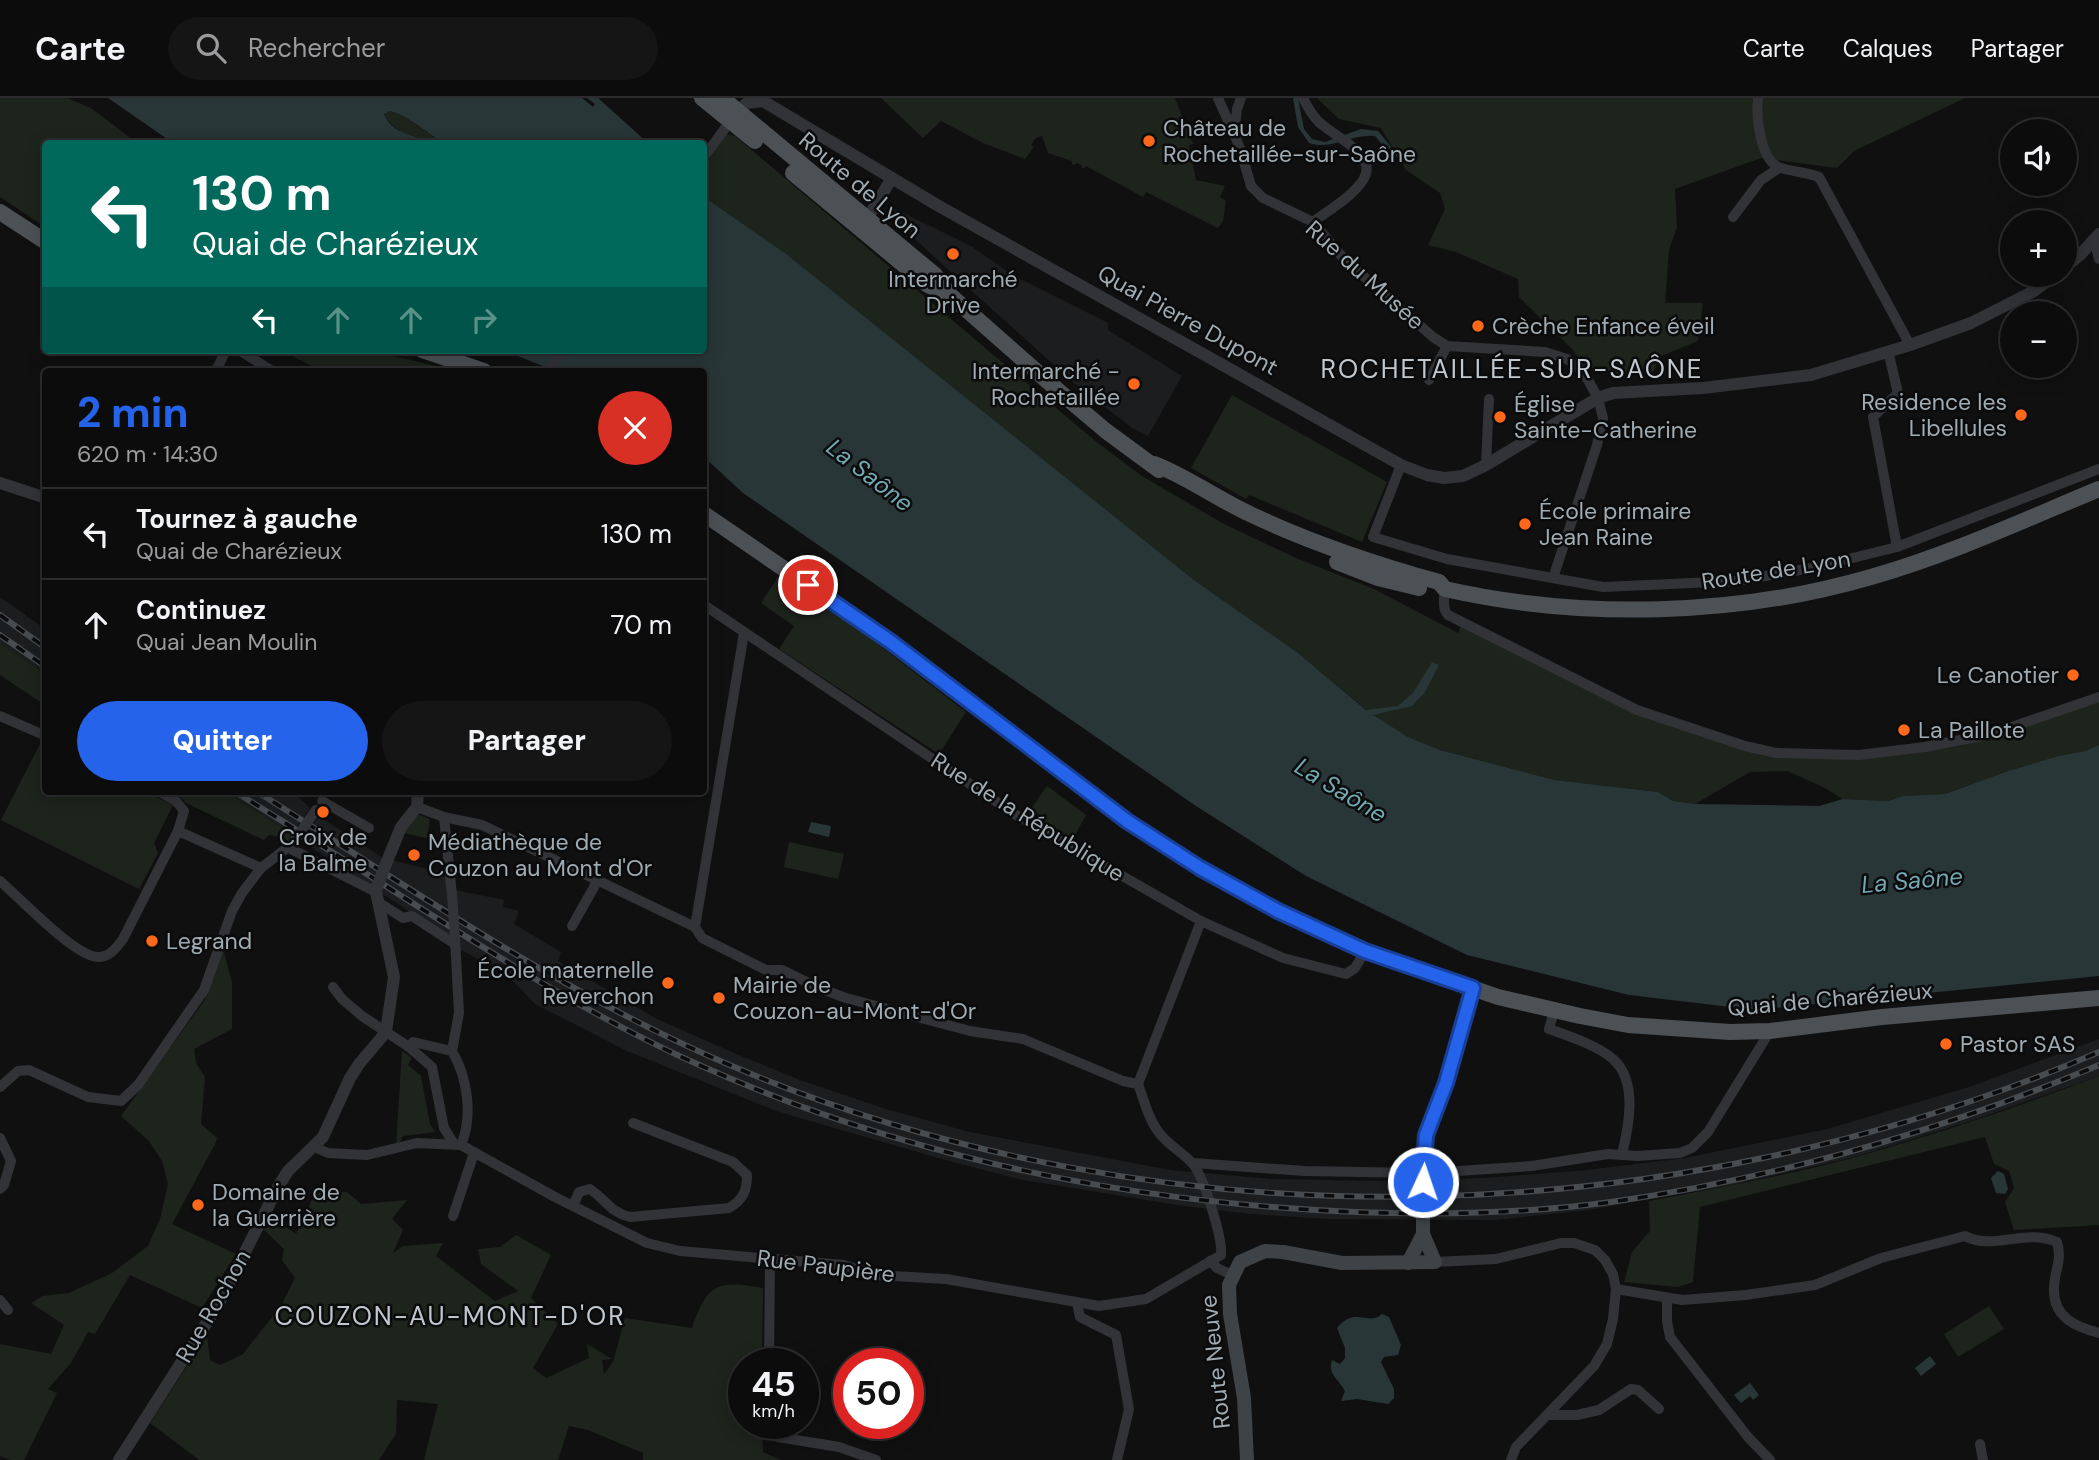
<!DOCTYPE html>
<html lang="fr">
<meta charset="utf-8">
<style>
body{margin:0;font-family:"DM Sans",sans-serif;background:#151516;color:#f1f3f6;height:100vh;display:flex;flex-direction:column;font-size:26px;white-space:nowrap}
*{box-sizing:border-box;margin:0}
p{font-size:23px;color:#9a9b9d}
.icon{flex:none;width:38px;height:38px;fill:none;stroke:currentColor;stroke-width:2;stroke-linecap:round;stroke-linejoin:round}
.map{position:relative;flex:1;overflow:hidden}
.details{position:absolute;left:42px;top:270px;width:665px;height:427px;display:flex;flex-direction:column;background:#0c0c0d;border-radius:7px;box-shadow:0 4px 18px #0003,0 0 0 2px #2c2c2e}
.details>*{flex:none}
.top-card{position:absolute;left:42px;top:42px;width:665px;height:214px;border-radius:7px;box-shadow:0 4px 18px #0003,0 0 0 2px #2c2c2e;background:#00695c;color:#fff;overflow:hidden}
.controls{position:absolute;left:2000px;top:21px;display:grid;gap:14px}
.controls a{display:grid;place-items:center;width:77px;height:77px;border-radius:50%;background:#0c0c0d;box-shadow:0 4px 18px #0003,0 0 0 2px #2c2c2e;font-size:35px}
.speed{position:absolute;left:728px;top:1250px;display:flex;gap:14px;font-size:35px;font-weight:700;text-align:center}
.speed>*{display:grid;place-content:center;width:91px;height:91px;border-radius:50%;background:#0c0c0d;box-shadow:0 4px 18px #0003,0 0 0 2px #2c2c2e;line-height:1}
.speed small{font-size:18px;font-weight:400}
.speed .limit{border:10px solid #d22;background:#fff;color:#111}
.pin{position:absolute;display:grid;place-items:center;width:60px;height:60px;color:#fff;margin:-30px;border:4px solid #fff;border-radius:50%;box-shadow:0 2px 7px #0007}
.me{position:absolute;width:77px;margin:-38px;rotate:3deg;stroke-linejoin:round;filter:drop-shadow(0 0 5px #0008)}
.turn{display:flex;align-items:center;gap:24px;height:147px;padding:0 35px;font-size:32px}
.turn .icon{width:91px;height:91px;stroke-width:2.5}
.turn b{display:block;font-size:49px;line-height:60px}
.lanes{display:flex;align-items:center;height:66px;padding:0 35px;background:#0003;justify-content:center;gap:35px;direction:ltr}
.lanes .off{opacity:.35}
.round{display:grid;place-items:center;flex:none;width:74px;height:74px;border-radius:37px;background:#151516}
.summary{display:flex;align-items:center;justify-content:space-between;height:119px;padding:0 35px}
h1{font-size:42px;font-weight:800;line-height:52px;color:#2563eb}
.primary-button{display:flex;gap:14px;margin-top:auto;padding:14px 35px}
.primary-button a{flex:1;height:80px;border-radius:42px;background:#2563eb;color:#fff;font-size:28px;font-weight:800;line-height:80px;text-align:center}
.primary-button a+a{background:#151516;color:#f1f3f6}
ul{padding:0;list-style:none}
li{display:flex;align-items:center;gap:21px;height:91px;padding:0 35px;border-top:2px solid #2c2c2e}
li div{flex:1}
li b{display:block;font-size:26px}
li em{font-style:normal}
header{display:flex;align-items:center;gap:42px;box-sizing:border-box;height:98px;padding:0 35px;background:#0c0c0d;border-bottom:2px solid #2c2c2e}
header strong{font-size:33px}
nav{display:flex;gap:38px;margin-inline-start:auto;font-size:24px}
.search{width:490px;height:63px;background:#151516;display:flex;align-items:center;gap:18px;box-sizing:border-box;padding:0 24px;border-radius:38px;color:#9a9b9d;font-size:26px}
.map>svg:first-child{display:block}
.built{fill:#1c1d1e}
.green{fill:#1d241c}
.water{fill:#283638}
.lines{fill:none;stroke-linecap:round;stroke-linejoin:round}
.minor{stroke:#313337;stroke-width:10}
.tertiary{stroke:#313337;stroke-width:12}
.secondary{stroke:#3e4347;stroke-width:14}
.primary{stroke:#4c5156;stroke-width:16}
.rail-casing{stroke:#474c50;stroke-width:6}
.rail{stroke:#0b0b0c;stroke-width:3.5;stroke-dasharray:10;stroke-linecap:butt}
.minor-bridge{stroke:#313337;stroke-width:10}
.tertiary-bridge{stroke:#313337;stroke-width:12}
.route-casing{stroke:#184099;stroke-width:18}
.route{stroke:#2563eb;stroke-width:12}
.poi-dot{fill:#fe681b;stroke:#0b0b0c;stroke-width:2.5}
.labels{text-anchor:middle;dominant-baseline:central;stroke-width:5;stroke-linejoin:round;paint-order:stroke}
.poi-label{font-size:23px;fill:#a0acb3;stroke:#0b0b0c;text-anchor:start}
.street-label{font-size:23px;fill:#a0acb3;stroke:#0b0b0c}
.water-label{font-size:24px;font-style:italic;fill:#73a9b2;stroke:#0b0b0c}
.quarter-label{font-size:26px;letter-spacing:2px;fill:#c1c9cf;stroke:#0b0b0c}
</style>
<header>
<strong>Carte</strong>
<div class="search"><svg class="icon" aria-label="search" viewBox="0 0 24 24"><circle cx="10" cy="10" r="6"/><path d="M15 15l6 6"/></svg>Rechercher</div>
<nav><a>Carte</a><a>Calques</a><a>Partager</a></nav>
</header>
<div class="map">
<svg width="2099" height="1362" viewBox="0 0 2099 1362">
<rect width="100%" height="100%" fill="#101011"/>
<g class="built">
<path d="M895,111L971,148L1014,178L1108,225V232L1182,278L1148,338L1132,330L1074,285L954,177L892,120V115Z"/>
<path d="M0,499L45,531V576L0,545Z"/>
<path d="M224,693H292L310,710L292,736Z"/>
<path d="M319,718L383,760L447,776L456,792L504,802L503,809L519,813L514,826L561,854L558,863L655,920L734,955L800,982L886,1011L970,1034L1170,1072L1273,1081L1379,1083L1484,1080L1587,1072L1685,1060L1827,1031L1969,989L2099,941V978L1971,1023L1851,1060L1732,1087L1588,1112L1495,1122L1326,1121L1250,1116L1177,1107L1018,1081L938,1060L776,1013L627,953L535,906L509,879L460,851L451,841L302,743Z"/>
</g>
<g class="green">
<path d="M0,0H67L91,10L137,45L46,46L45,129L0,99Z"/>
<path d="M881,0H1175L1193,46L1189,47L1196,82L1225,88L1220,99L1226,103L1223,123L1218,130L1146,94L1143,99L1086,68L1084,70H1081L1082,67L1076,65L1075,67L1072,66V63L1048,55L1042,38L1036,40L1031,47L1034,49L1025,61L983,45L941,23L923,40Z"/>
<path d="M1317,0H1965L1854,53L1837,70L1761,60L1675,91L1677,129L1669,152L1665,205H1703L1698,243L1661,258L1651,277L1604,275L1583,266L1572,251L1519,199L1518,181L1456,154L1428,147L1445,111L1440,95L1406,72L1381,30L1339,21Z"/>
<path d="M390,13C414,20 423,35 444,45C423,45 393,36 384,16Z"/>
<path d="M726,36L735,38L1094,342L1142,378L1224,426L1296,460L1374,491L1458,535L1461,528L1624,609L1777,657L1933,650L2099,602V647L2085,653L2058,658L2008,673L1945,696L1903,698L1888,703L1843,701L1823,689L1787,673L1750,674L1695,706L1673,703L1658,694L1555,682L1440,652L1408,639L1381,624L1298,555L1194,482L785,155L704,99V69Z"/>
<path d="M281,252C338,252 395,253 449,273H321Z"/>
<path d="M1232,297L1387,384L1362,444L1249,397L1246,401L1191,370Z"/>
<path d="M778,479L866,537L966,614L939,656L779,551L794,528L761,505Z"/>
<path d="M0,545L45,576V607L0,577Z"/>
<path d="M42,642L45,644L46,693H144L173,707L154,745L158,755L139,791L1,722Z"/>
<path d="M1047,688L1086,717L1073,741L1038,721L1040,717L1030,712Z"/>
<path d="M174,693H224L292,736L287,743L285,740L269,737L264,742L186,705Z"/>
<path d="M420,717L430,721L427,740L403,735L415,719Z"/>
<path d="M789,744L844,756L838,781L784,769Z"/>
<path d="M222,848L232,884V931L194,951L196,965L205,979L201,1026L217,1040L215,1046L172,1126L236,1156L202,1210L130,1177L95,1236L88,1234L71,1265L48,1291L57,1295L24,1362H10L0,1358V1246L51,1256L64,1227L31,1205L43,1198L69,1195L112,1175L148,1148L160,1121L168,1086L162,1063L149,1043L121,1018L204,903Z"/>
<path d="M402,953L412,960L408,967L421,978L430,1026L435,1034L403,1038L399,1046L396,1047Z"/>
<path d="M2099,978V1127L2014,1132L2005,1104L2014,1090L2009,1073L1994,1066L1985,1039L1700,1109L1693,1184L1678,1189L1624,1184L1632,1154L1650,1133L1649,1103C1717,1090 1785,1078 1852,1060C1935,1037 2018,1009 2099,978Z"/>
<path d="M347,1094L361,1106L407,1102L392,1121L403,1132L393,1155L403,1148L443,1145L436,1158L495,1203L518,1193L481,1166L478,1151L500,1149L516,1137L551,1157L531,1200L558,1226L533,1270L546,1280L589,1260L587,1246L612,1261L602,1262L604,1276L613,1264L625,1220L692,1230C707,1185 718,1182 763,1190L762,1265H744V1325H762L763,1354L781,1362H643V1355L588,1332L569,1328L558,1362H424L438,1306L397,1302L396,1336L379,1362H199L150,1325L207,1237L210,1262L220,1267L243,1256L282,1206L295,1180L282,1162L284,1151L263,1131L270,1118L296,1136L315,1095Z"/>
<path d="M1989,1208L2004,1231L1958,1259L1944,1236Z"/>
</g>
<g class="water">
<path d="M108,0H582L593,9L595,6L587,0H598L648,45H444C425,35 412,19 390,13L384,16C393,37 413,36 430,45H173Z"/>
<path d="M1293,0H1298L1304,31L1312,41L1325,44L1361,31L1378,33L1398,57L1394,61L1375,38C1352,35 1331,53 1309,45L1298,29Z"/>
<path d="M704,99L785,155L1194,482L1298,555L1366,612L1398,608L1413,595L1432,564L1439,567L1425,594L1412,608L1373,617L1408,639L1440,652L1555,682L1658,694L1673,703L1695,706L1819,708L1843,701L1888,703L1903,698L1945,696L2008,673L2058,658L2085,653L2099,647V878L1756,912L1629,897L1467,857L1306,778L1196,708L743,395L704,359V273H555L503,252H704Z"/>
<path d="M811,724L831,728L829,739L808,734Z"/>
<path d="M1998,1073L2004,1076L2008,1091L2005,1096L1996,1095L1991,1080Z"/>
<path d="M1382,1216L1389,1219L1401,1247L1398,1257L1384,1259L1381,1264L1394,1291V1300L1388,1306L1357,1301L1341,1303L1345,1293C1339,1281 1327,1276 1332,1262L1340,1266L1345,1260V1250L1337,1230C1355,1207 1368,1229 1382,1216Z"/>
<path d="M1930,1258L1936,1266L1921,1278L1915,1270Z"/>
<path d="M1750,1285L1759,1297L1753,1302L1750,1298L1741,1305L1734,1297Z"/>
</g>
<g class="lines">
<g class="minor">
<path d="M1218,0L1240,50L1251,88L1263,100L1313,124L1345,162L1433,239L1447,248L1545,254L1567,261L1583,273L1598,300L1603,320L1597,347L1553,480"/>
<path d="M1303,0C1307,8 1312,17 1318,23C1332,38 1380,56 1363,82C1352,99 1329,112 1313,124"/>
<path d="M1758,0C1756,19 1760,64 1781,70C1794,74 1806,74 1819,79L1910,247"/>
<path d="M1234,35L1237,11L1241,0"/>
<path d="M704,59L734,18"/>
<path d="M1733,119L1761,82L1779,70"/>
<path d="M2094,142L2099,161"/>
<path d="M239,252L272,273"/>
<path d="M1888,253L1898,295L1873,319L1897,449"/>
<path d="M216,273L226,252"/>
<path d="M548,273L563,252"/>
<path d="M1429,282L1447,248"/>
<path d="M1401,367L1373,439L1447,461L1603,489L1737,483L1812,470L1897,449L2099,371"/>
<path d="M1486,367L1489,301"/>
<path d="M1445,491C1444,499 1442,511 1448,517L1637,612L1745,648L1776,655L1859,657L1925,649L1991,636L2099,599"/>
<path d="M704,507L1016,717L1201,823L1283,860L1346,876L1355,870L1365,853"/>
<path d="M0,618L46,638"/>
<path d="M158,693L176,703L184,713L178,733L261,770"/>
<path d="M322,703L369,730"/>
<path d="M417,709L444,719L482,727L695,829"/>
<path d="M444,719L452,797"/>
<path d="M289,750L376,794"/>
<path d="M0,783C20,800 75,859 98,859C110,859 116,850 123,841L178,733"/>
<path d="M378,804L403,820L412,818L455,846"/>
<path d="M1201,823L1138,986C1144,1002 1149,1023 1160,1036C1170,1048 1183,1055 1192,1065C1203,1076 1223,1141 1221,1157"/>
<path d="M572,828L598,782"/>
<path d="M695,829L702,840L766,872H782L819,890L846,900L970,933L1023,941L1123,983L1138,986"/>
<path d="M695,829L744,535"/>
<path d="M455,840L459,915L452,953C468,980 473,1019 461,1047"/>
<path d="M333,889L342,901L362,918L409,949L432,969L444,1030L454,1046"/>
<path d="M1554,913L1549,931C1568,938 1597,947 1613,961C1638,983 1629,1028 1622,1056"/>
<path d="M409,949L413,944L452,953"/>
<path d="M0,989L18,973L29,972L88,999L121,1003L138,987L204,892L232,813L242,795L261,770L292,746"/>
<path d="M0,1040L11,1063L4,1087L0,1091"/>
<path d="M314,1049L328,1055L367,1057L417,1045L461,1047L555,1099L647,1145L680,1153L844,1167L875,1177L946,1181L1099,1208L1146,1201L1221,1157"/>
<path d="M1193,1065L1305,1073L1416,1075"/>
<path d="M1428,1075L1532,1068L1608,1056L1637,1058L1680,1055L1692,1050L1708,1034L1770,933"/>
<path d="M573,1108L579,1094L590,1091C606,1102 610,1114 630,1119L729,1110C743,1102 747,1093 747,1077L733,1064L633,1025"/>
<path d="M453,1118L474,1055"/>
<path d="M1210,1163L1217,1170L1232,1177"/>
<path d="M1435,1164L1496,1161L1561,1145H1574L1595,1152L1605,1162L1613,1176L1616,1191L1613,1221L1607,1246L1594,1268L1516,1349L1511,1362"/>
<path d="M1616,1191L1682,1202L1746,1197L1815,1187L1881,1160L1965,1138C1993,1153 2025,1130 2057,1144C2063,1164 2053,1174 2054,1193C2054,1220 2077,1229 2099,1235"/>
<path d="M1667,1201V1223L1670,1239L1748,1339L1770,1362"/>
<path d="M0,1202L8,1212"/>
<path d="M1077,1205L1080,1219L1116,1237L1129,1311L1117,1362"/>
<path d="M769,1265L770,1160"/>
<path d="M1547,1317H1577L1599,1312L1631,1291L1638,1292L1659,1311"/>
<path d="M768,1325L771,1336L778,1339L839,1349L876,1362"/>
<path d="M1980,1346L1983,1362"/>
</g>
<g class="tertiary">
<path d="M758,0L937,107L1401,367L1427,377L1444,380L1463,378L1486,367L1598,300L1613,295L1703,290L1811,277L1910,247L1971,225L2034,193L2055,177"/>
<path d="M738,13L747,5L764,3"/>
<path d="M867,121L892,80"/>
<path d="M2065,169L2081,156L2099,136"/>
<path d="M0,385L46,400"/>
<path d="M388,761L401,729L417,709L418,693"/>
<path d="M119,1362L218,1207L278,1089L288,1073L323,1039L350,980L359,966L386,934L394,879L376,794L377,789"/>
</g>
<g class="secondary">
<path d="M1408,1165L1423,1136V1063L1426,1037L1446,985L1473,890"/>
<path d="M1247,1362L1244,1300L1230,1216L1229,1187L1240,1164L1265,1153L1283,1154L1342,1165L1435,1164L1423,1136"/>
</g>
<g class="primary">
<path d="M702,0L755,43"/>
<path d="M722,0L935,177L951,198L1061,295L1106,333L1159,372"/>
<path d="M793,75L928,187L945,196"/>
<path d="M0,114L46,144"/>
<path d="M422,252L484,273"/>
<path d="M1154,366C1188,379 1217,401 1250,416C1311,445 1374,466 1439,484L1445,491C1582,522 1737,518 1871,479C1949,457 2024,422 2099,391"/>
<path d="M704,416L891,544L1127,723L1200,770L1278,813L1365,853L1443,880L1498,899L1580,918L1628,927L1730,934L1770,933L1882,919L2099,900"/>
<path d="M1337,464L1378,480L1419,490"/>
</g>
<defs>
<g id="rail">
<path d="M0,517L46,550"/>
<path d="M0,537L46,569"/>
<path d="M234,693C290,728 347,763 403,799C498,859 594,920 697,966C879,1048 1075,1093 1273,1109C1386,1118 1499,1119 1611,1104C1778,1080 1944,1032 2099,967"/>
<path d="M256,693C410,790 564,897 732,968C1162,1151 1671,1138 2099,954"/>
</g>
</defs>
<use href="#rail" class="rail-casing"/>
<use href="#rail" class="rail"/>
<g class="minor-bridge">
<path d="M292,746L316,712"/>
<path d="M452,797L455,840"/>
<path d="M1416,1075H1428"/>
</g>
<path class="tertiary-bridge" d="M377,789L388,761"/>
</g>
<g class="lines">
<defs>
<path id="route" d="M808,487L891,544L1127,723L1200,770L1278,813L1365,853L1473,890L1446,985L1426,1037L1423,1084"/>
</defs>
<use href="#route" class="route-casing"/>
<use href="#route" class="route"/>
</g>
<g class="poi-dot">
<circle cx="1149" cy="43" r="7"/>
<circle cx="953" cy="156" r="7"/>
<circle cx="1478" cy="228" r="7"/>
<circle cx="1134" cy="286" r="7"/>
<circle cx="2021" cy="317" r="7"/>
<circle cx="1500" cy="319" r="7"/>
<circle cx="1525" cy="426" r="7"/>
<circle cx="2073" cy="577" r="7"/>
<circle cx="1904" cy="632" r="7"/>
<circle cx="323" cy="714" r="7"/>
<circle cx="414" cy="757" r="7"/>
<circle cx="152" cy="843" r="7"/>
<circle cx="668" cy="885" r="7"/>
<circle cx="719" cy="900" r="7"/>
<circle cx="1946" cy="946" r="7"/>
<circle cx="198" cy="1107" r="7"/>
</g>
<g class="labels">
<g class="poi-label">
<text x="1163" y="30">Château de<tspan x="1163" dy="26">Rochetaillée-sur-Saône</tspan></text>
<text x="953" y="181" text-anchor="middle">Intermarché<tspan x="953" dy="26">Drive</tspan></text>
<text x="1492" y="228">Crèche Enfance éveil</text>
<text x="1120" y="273" text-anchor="end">Intermarché -<tspan x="1120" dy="26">Rochetaillée</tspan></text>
<text x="2007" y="304" text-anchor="end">Residence les<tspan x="2007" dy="26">Libellules</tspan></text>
<text x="1514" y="306">Église<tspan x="1514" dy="26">Sainte-Catherine</tspan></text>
<text x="1539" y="413">École primaire<tspan x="1539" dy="26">Jean Raine</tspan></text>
<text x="2059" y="577" text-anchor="end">Le Canotier</text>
<text x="1918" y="632">La Paillote</text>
<text x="323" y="739" text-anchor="middle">Croix de<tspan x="323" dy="26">la Balme</tspan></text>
<text x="428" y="744">Médiathèque de<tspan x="428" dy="26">Couzon au Mont d'Or</tspan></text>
<text x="166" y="843">Legrand</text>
<text x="654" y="872" text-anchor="end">École maternelle<tspan x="654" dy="26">Reverchon</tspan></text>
<text x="733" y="887">Mairie de<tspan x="733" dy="26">Couzon-au-Mont-d'Or</tspan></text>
<text x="1960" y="946">Pastor SAS</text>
<text x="212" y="1094">Domaine de<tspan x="212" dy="26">la Guerrière</tspan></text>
</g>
<g class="street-label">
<text transform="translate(860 87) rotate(40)">Route de Lyon</text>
<text transform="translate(1365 177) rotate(42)">Rue du Musée</text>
<text transform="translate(1188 222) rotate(29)">Quai Pierre Dupont</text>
<text transform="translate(1776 472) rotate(-9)">Route de Lyon</text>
<text transform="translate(1028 719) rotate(32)">Rue de la République</text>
<text transform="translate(1830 901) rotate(-5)">Quai de Charézieux</text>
<text transform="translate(826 1168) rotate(7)">Rue Paupière</text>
<text transform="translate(213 1208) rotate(-60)">Rue Rochon</text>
<text transform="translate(1215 1264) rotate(-96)">Route Neuve</text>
</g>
<g class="water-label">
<text transform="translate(870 377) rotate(38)">La Saône</text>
<text transform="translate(1341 692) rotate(31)">La Saône</text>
<text transform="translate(1912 782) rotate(-5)">La Saône</text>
</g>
<g class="quarter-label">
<text x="1512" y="271">ROCHETAILLÉE-SUR-SAÔNE</text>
<text x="450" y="1218">COUZON-AU-MONT-D'OR</text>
</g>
</g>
</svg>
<div class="controls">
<a><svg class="icon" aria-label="sound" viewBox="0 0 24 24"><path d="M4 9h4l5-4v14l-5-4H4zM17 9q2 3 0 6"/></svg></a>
<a>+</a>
<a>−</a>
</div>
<div class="speed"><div>45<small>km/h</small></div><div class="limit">50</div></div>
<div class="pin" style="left:808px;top:487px;background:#d93025"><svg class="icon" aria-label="arrive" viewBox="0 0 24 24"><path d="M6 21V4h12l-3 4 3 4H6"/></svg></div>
<svg class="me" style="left:1423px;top:1084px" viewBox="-20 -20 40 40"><circle r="17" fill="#2563eb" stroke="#fff" stroke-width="3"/><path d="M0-11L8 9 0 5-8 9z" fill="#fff"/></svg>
<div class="top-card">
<div class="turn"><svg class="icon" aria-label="left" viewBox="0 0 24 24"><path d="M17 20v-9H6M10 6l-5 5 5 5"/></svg><div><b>130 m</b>Quai de Charézieux</div></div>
<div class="lanes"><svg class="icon" aria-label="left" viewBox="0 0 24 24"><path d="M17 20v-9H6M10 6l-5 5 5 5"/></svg><svg class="icon off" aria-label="ahead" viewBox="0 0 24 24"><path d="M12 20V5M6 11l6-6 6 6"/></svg><svg class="icon off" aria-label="ahead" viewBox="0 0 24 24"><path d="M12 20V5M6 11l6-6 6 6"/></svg><svg class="icon off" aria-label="right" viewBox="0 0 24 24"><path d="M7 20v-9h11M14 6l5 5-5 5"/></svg></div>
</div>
<section class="details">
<div class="summary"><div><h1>2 min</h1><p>620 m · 14:30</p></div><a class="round" style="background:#d93025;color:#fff"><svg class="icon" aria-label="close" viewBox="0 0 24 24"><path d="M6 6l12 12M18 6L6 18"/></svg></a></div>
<ul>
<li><svg class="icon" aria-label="left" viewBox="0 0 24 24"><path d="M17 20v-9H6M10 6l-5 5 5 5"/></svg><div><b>Tournez à gauche</b><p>Quai de Charézieux</p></div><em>130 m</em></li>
<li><svg class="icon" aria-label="ahead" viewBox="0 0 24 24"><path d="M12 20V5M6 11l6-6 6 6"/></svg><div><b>Continuez</b><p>Quai Jean Moulin</p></div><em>70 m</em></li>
</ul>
<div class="primary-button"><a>Quitter</a><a>Partager</a></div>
</section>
</div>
